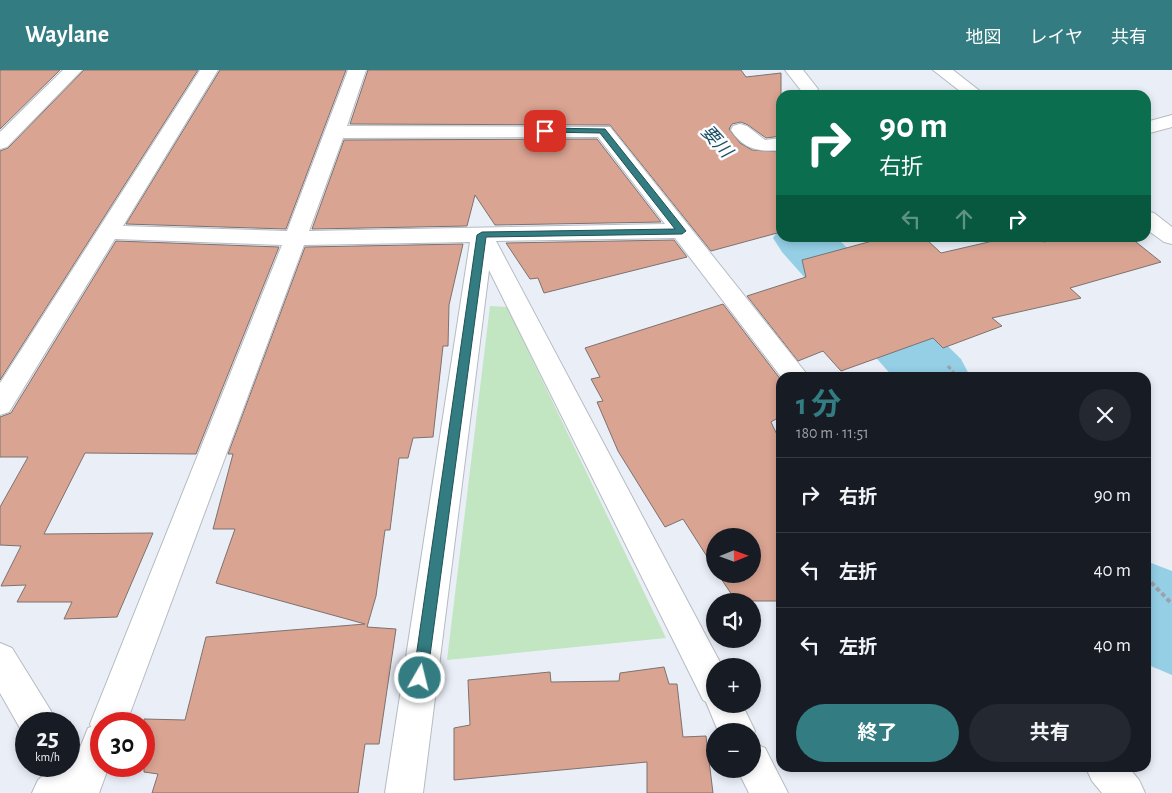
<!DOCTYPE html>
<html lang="ja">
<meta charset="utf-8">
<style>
body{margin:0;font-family:"Alegreya Sans","Noto Sans JP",sans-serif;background:#242831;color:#f1f3f6;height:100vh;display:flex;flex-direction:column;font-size:19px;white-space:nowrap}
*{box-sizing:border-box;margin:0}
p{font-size:16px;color:#9ea1a6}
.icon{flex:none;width:28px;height:28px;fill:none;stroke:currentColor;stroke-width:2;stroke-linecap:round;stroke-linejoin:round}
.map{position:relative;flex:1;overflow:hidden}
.side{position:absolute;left:776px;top:302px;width:375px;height:400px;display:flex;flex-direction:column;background:#171b24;border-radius:15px;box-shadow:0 2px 8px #0003}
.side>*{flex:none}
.banner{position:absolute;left:776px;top:20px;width:375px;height:152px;border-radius:15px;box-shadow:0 2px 8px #0003;background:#0b6e4f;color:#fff;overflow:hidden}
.needle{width:32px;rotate:89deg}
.buttons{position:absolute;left:706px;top:458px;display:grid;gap:10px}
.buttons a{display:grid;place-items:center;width:55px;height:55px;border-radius:50%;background:#171b24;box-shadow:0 2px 8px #0003;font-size:25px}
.speed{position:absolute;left:15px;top:642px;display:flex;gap:10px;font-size:25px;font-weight:700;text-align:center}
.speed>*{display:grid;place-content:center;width:65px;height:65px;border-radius:50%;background:#171b24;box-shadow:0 2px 8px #0003;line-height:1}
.speed small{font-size:12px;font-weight:400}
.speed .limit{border:8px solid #d22;background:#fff;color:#111}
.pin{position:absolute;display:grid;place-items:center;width:42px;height:42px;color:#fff;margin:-21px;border-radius:10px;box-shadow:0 2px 8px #0006}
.me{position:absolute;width:55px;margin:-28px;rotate:8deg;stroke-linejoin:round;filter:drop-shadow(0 0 4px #0008)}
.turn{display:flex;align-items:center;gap:18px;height:105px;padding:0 20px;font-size:22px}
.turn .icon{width:65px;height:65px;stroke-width:2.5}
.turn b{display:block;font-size:35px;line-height:42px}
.lanes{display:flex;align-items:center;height:48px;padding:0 20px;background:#0003;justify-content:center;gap:25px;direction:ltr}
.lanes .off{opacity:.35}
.round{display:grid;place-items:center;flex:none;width:52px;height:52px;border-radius:26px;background:#242831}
.headline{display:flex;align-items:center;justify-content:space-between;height:85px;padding:0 20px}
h1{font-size:30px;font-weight:700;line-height:38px;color:#337c81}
.primary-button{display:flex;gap:10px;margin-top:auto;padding:10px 20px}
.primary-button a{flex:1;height:58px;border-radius:30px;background:#337c81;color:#fff;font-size:20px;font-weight:700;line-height:58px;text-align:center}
.primary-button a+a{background:#242831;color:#f1f3f6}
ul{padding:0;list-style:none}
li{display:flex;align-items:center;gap:15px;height:75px;padding:0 20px;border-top:1px solid #363941}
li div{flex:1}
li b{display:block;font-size:19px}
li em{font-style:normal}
header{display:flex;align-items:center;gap:30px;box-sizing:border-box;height:70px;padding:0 25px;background:#337c81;color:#fff}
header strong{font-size:24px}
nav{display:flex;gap:28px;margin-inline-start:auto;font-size:18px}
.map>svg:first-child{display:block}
.green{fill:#c2e5c2}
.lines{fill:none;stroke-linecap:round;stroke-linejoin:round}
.river{fill:#94cfe6;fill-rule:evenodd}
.building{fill:#daa492;stroke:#7c726f}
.minor-casing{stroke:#b6bbc3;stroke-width:2}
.path-far1{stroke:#9da1a8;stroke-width:3;stroke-dasharray:4 2.5;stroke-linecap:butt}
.path{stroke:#9da1a8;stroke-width:4;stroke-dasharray:4.5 3;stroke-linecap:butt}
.minor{fill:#fff;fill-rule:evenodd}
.route{fill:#337c81;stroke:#215154}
.labels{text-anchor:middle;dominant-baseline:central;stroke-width:5;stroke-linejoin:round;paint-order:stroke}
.far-water-label{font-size:18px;font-style:italic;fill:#1c4e5f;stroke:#fafcff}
</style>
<header>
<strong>Waylane</strong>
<nav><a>地図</a><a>レイヤ</a><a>共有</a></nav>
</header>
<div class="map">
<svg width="1172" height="723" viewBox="0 0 1172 723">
<rect width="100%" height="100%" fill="#eaeef7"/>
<path class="green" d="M490,236L507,237L666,568L447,590Z"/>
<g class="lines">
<g class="river">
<path d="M627,0H676L781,111V168H837L961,289L971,308H894L782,182L773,168L778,161L760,157Z"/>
<path d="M1146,491L1172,501V605L1146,594Z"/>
</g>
</g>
<g class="building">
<path d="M0,0H60L0,59Z"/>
<path d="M84,0H198L0,310V81L8,78Z"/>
<path d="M220,0H346L286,159L126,154Z"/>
<path d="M368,0H741L746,7L781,3V66L766,68L748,55L741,52L732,54L729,59L740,73L752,80L781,82V162L711,181L610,55L350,54Z"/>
<path d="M597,69L661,152L495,155L475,125L467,156L312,159L344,70Z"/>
<path d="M883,168L926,169L941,183L1006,168H1038L1044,172L1062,168H1131L1161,192L1070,218L1081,228L992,248L1002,256L943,278L933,268L841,301L823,281L798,291L747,226L806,207L802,190Z"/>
<path d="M674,170L687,187L544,223L538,208L530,209L506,173Z"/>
<path d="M116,171L279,177L196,384L85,383L84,385L44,464L153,463L117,547L64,549L72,532H17L26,515L1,516L21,476L0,475V437L28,387H0V347L11,343Z"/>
<path d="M463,174L449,235L448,276H443L433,367L413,368L408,388H399L390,460H385L376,526L367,557L396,559L379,674H365L358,723H152L158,704L144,702V649L185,650L206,567L365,554L216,513L235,459H213L233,384H228L305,177Z"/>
<path d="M723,234L781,310V346L771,352L781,373V531H736L718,504H752V466H715V499L683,449L665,457L618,381L597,332L603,331L591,309L600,307L585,278Z"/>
<path d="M664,597L669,614H677L683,667L706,666L713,723H647V692L454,710V658L470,655L468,610L550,602L551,612L619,611L620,603Z"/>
</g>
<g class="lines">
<defs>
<g id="minor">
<path d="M63,0H82L7,77L0,79V62Z"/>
<path d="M200,0H218L123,156L287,161L348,0H366L347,56L610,57L810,308H782L675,168L496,171L722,596H715V634H742L755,661L752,667V661H718L706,632L703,630L489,200L423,723H385L470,172L304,175L126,654H101V696H109L99,723H32L38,710L47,702L45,696H69V680L77,685L88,658L91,657L90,654L282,175L115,169L9,342L0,345V313ZM598,67L665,154L309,161L343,68Z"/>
<path d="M785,0H803L818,19L815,23H803Z"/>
<path d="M933,0H953L985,25H965Z"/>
<path d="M1172,45V57L1146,64V52Z"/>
<path d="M740,54L747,56L765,70L781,68V80C759,82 744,80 731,60L733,56Z"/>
<path d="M1146,141L1154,143L1172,157V174L1164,172L1146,159Z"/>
<path d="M0,573L12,578L51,641L56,654H26L25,667L0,623Z"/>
<path d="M752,673L765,678L788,723H749L737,699H752Z"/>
<path d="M1086,698H1129L1139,710L1145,723H1102L1092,711Z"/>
</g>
</defs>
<use href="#minor" class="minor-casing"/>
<path class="path-far1" d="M948,296L958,308"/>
<path class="path" d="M1146,507L1172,534"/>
<use href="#minor" class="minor"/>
</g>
<path class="route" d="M545,58L605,59L686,161L682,164L486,167L427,608L425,613L420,615L415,613L413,608L477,165L482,162L675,159L600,63L542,62L541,61Z"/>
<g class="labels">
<g class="far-water-label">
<text transform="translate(716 72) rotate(48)">要川</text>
</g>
</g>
</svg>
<div class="buttons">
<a><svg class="needle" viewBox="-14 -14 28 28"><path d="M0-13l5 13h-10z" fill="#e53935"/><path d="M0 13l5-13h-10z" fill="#9ea1a6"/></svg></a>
<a><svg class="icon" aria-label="sound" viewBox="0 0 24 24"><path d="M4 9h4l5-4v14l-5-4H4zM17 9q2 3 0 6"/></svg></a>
<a>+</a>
<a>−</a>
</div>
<div class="speed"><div>25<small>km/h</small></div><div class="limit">30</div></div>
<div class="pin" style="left:545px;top:61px;background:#d93025"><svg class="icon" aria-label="arrive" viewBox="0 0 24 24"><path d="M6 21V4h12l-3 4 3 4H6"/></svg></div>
<svg class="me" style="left:420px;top:608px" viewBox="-20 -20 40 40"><circle r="17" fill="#337c81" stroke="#fff" stroke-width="3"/><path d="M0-11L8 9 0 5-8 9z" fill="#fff"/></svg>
<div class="banner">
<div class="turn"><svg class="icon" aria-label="right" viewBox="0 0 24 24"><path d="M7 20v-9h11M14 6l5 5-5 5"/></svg><div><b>90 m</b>右折</div></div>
<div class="lanes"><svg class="icon off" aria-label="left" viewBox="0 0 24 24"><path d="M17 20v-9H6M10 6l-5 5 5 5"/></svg><svg class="icon off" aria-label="ahead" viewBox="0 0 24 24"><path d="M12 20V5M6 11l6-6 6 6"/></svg><svg class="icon" aria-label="right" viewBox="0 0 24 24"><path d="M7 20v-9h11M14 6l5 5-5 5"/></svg></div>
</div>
<section class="side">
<div class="headline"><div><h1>1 分</h1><p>180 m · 11:51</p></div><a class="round"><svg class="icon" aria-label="close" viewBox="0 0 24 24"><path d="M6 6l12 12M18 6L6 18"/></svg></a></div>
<ul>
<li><svg class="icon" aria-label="right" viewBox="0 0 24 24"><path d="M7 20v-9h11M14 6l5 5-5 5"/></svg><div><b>右折</b></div><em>90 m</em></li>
<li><svg class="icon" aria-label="left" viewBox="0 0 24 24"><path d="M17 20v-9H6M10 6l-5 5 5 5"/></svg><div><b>左折</b></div><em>40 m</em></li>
<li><svg class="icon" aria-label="left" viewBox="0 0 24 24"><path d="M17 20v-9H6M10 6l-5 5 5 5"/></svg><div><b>左折</b></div><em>40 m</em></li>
</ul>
<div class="primary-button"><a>終了</a><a>共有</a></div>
</section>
</div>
